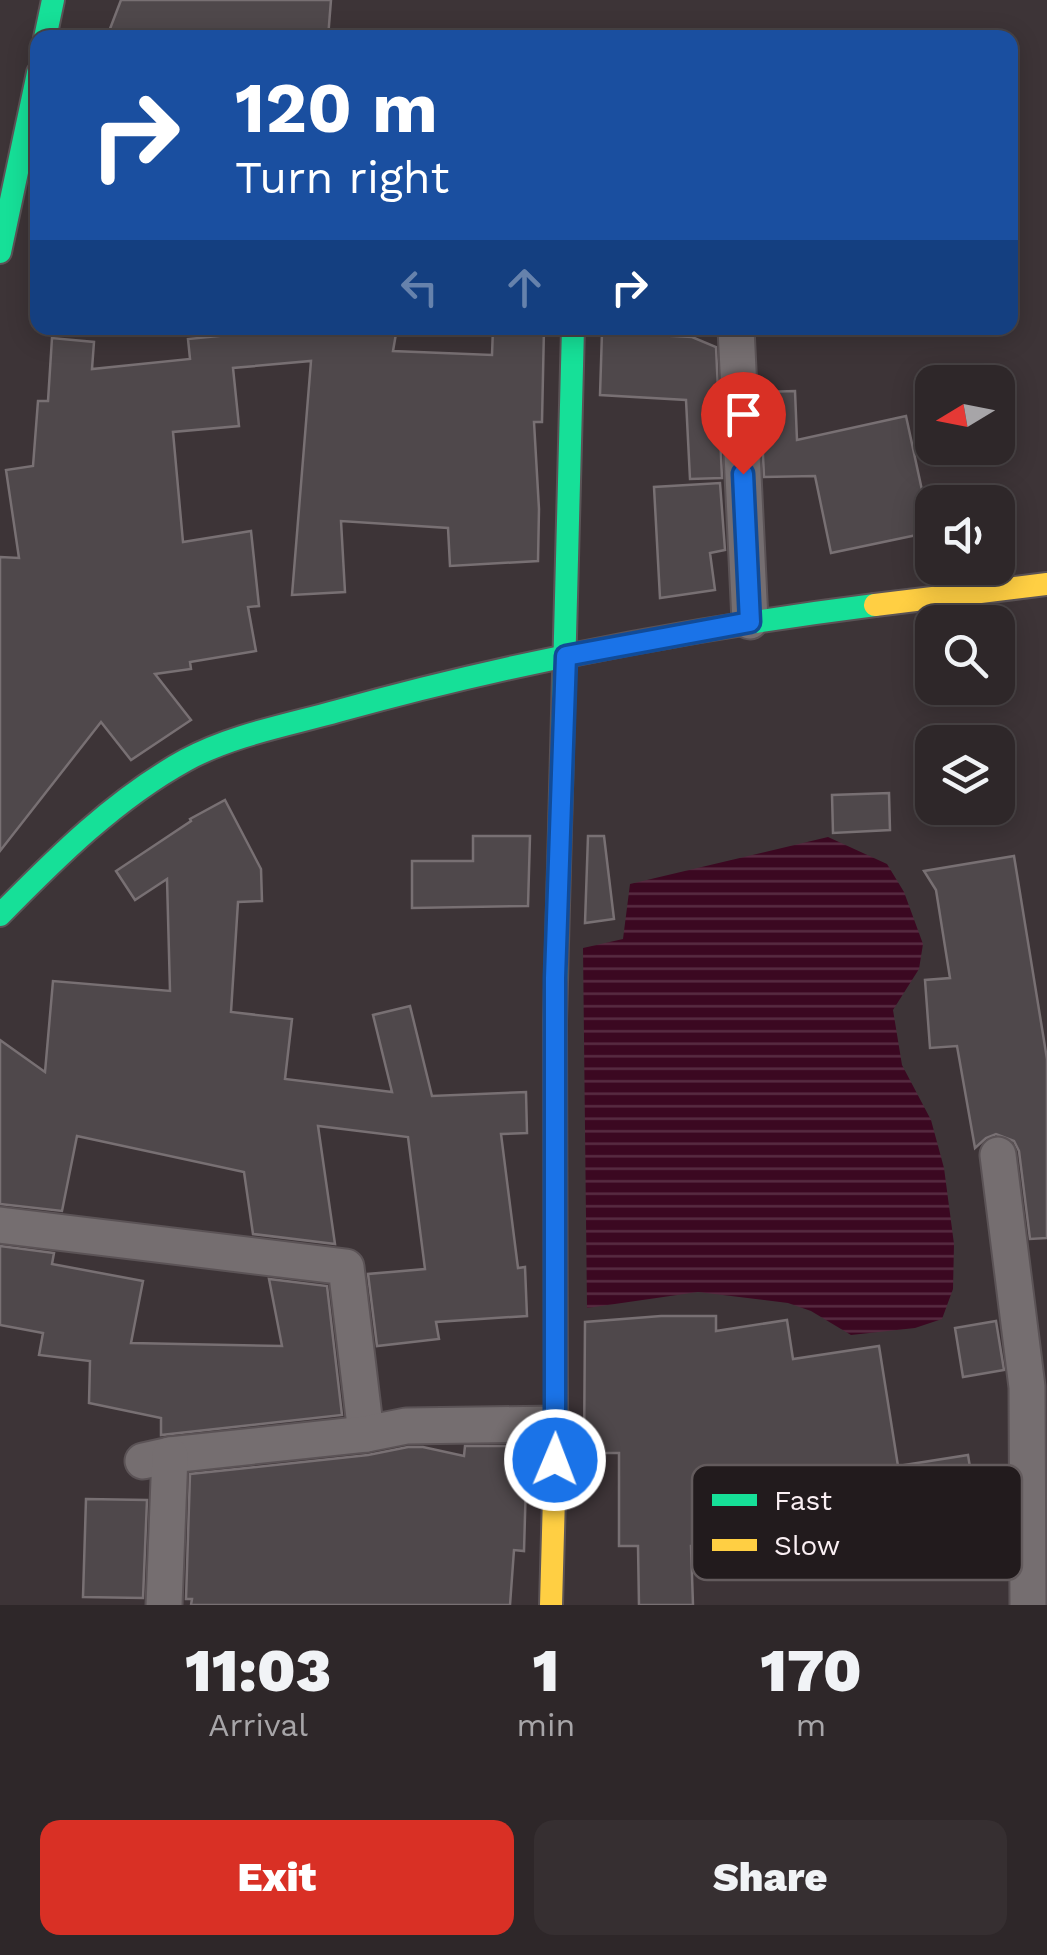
<!DOCTYPE html>
<style>
body{margin:0;font-family:"Work Sans",sans-serif;background:#362f31;color:#f1f3f6;height:100vh;display:flex;flex-direction:column;font-size:38px;white-space:nowrap}
*{box-sizing:border-box;margin:0}
p{font-size:32px;color:#a7a5a8}
.icon{flex:none;width:55px;height:55px;fill:none;stroke:currentColor;stroke-width:2;stroke-linecap:round;stroke-linejoin:round}
.map{position:relative;height:1605px;overflow:hidden}
.details{display:flex;flex-direction:column;background:#2e2729;flex:1}
.details>*{flex:none}
.hud{position:absolute;left:30px;top:30px;width:988px;height:305px;border-radius:20px;box-shadow:0 5px 25px #0003,0 0 0 2px #494446;background:#1a4fa0;color:#fff;overflow:hidden}
.needle{width:65px;rotate:260deg}
.controls{position:absolute;left:915px;top:365px;display:grid;gap:20px}
.controls a{display:grid;place-items:center;width:100px;height:100px;border-radius:20px;background:#2e2729;box-shadow:0 5px 25px #0003,0 0 0 2px #494446;font-size:50px}
.pin{position:absolute;display:grid;place-items:center;width:85px;height:85px;color:#fff;margin:-102px -42px;border-radius:50% 50% 50% 0;rotate:-45deg;box-shadow:0 0 10px #0007}
.pin .icon{rotate:45deg}
.me{position:absolute;width:110px;margin:-55px;rotate:1deg;stroke-linejoin:round;filter:drop-shadow(0 0 8px #0008)}
.turn{display:flex;align-items:center;gap:35px;height:210px;padding:0 40px;font-size:45px}
.turn .icon{width:130px;height:130px;stroke-width:2.5}
.turn b{display:block;font-size:70px;line-height:85px}
.lanes{display:flex;align-items:center;height:95px;padding:0 40px;background:#0003;justify-content:center;gap:50px;direction:ltr}
.lanes .off{opacity:.35}
.eta{display:flex;justify-content:space-evenly;align-items:center;height:170px;text-align:center}
.eta b{font-size:60px;font-weight:800;line-height:70px}
.button{display:flex;gap:20px;margin-top:auto;padding:20px 40px}
.button a{flex:1;height:115px;border-radius:20px;background:#d93025;color:#fff;font-size:40px;font-weight:800;line-height:115px;text-align:center}
.button a+a{background:#362f31;color:#f1f3f6}
.map>svg:first-child{display:block}
.water{fill:url(#water-rules)}
.building{fill:#4f484b;stroke:#787073;stroke-width:2.5}
.lines{fill:none;stroke-linecap:round;stroke-linejoin:round}
.street-casing{stroke:#5b5356;stroke-width:39}
.fast-casing{stroke:#5b5356;stroke-width:26}
.slow-casing{stroke:#5b5356;stroke-width:26}
.street{stroke:#756e70;stroke-width:35}
.fast{stroke:#16e098;stroke-width:22}
.slow{stroke:#ffcf43;stroke-width:22}
.route-casing{stroke:#114b97;stroke-width:25}
.route{stroke:#1a73e8;stroke-width:18}
.key{fill:#221b1d;stroke:#635b5d;stroke-width:2.5}
.key-label{font-size:28px;fill:#faeff3}
</style>
<div class="map">
<svg width="1047" height="1605" viewBox="0 0 1047 1605">
<defs>
<pattern id="water-rules" width="6" height="5" patternUnits="userSpaceOnUse" patternTransform="scale(2.5)"><rect width="6" height="5" fill="#3b0821"/><path d="M0 2.5h6" fill="none" stroke="#582c42"/></pattern>
</defs>
<rect width="100%" height="100%" fill="#3d3437"/>
<path class="water" d="M828,837L887,864L904,892L923,944L919,969L893,1010L902,1065L931,1120L944,1168L954,1244L953,1289L942,1319L915,1328L851,1335L811,1311L788,1303L698,1292L587,1308L583,948L623,939L630,884Z"/>
<g class="building">
<path d="M121,0H331L328,38H138L108,34Z"/>
<path d="M300,328H397L393,351L492,355L493,328H544L542,422H534L539,509L538,561L450,566L448,528L341,521L345,592L292,595L311,361L233,368L239,426L173,432L183,542L251,531L259,606L248,607L256,651L190,662L191,669L155,674L191,720L131,760L101,722L0,851V557L19,558L6,470L33,466L38,401H48L52,338L94,342L92,369L190,359L188,339Z"/>
<path d="M602,332L692,337L716,347L722,478L690,479L686,400L600,395Z"/>
<path d="M795,391L797,440L906,416L931,532L831,553L815,476L764,477L760,392Z"/>
<path d="M720,483L725,550L710,553L715,590L660,598L654,487Z"/>
<path d="M889,793L890,830L833,833L832,795Z"/>
<path d="M225,800L261,869L262,901L238,902L231,1012L292,1019L285,1079L392,1092L373,1015L410,1006L432,1096L526,1092L527,1133L501,1134L518,1268L525,1267L527,1316L436,1322L439,1339L377,1346L368,1274L425,1269L408,1137L318,1126L335,1244L253,1234L244,1172L77,1136L62,1211L0,1204V1040L45,1072L53,981L170,991L167,879L135,900L116,871L191,821L190,819Z"/>
<path d="M473,836H530L528,906L412,908V861H473Z"/>
<path d="M588,836H604L614,919L585,923Z"/>
<path d="M1014,856L1047,1059V1238L1030,1239L1019,1151L1014,1141L996,1134L986,1138L975,1148L957,1046L930,1048L925,980L950,978L936,890L924,871Z"/>
<path d="M0,1246L54,1253L52,1264L143,1281L131,1343L282,1346L269,1279L327,1286L342,1415L161,1435V1418L89,1403L90,1361L39,1355L43,1333L0,1325Z"/>
<path d="M661,1316H716V1331L787,1320L793,1359L879,1346L898,1466L968,1455L976,1504L924,1512L932,1565L866,1575L858,1519L727,1538V1546H691L693,1605H639L638,1546H619V1453H584L585,1322Z"/>
<path d="M996,1321L1004,1370L963,1377L955,1328Z"/>
<path d="M465,1446H527L524,1551L514,1550L510,1605H191L192,1599H186L190,1474L368,1455L408,1447H423L464,1456Z"/>
<path d="M86,1499L147,1500L143,1598L83,1597Z"/>
</g>
<g class="lines">
<defs>
<g id="street">
<path d="M736,328L750,621"/>
<path d="M998,1155L1027,1387L1028,1605"/>
<path d="M0,1225L346,1267L366,1434"/>
<path d="M143,1461L170,1455L366,1434L406,1426L556,1424"/>
<path d="M164,1605L170,1455"/>
</g>
<g id="fast">
<path d="M45,38L53,0"/>
<path d="M0,252L38,73"/>
<path d="M0,915C56,858 115,799 186,760C232,735 288,725 338,711C513,662 694,628 875,605"/>
<path d="M555,1021L573,328"/>
</g>
<g id="slow">
<path d="M875,605L1047,584"/>
<path d="M551,1605L556,1424L555,1021"/>
</g>
</defs>
<use href="#street" class="street-casing"/>
<use href="#fast" class="fast-casing"/>
<use href="#slow" class="slow-casing"/>
<use href="#street" class="street"/>
<use href="#fast" class="fast"/>
<use href="#slow" class="slow"/>
</g>
<g class="lines">
<defs>
<path id="route" d="M555,1460V978L566,656L750,622L743,474"/>
</defs>
<use href="#route" class="route-casing"/>
<use href="#route" class="route"/>
</g>
<rect x="692" y="1465" width="330" height="115" rx="15" class="key"/>
<rect x="712" y="1494" width="45" height="12" fill="#16e098"/>
<rect x="712" y="1539" width="45" height="12" fill="#ffcf43"/>
<g class="key-label">
<text x="774" y="1510">Fast</text>
<text x="774" y="1555">Slow</text>
</g>
</svg>
<div class="controls">
<a><svg class="needle" viewBox="-14 -14 28 28"><path d="M0-13l5 13h-10z" fill="#e53935"/><path d="M0 13l5-13h-10z" fill="#a7a5a8"/></svg></a>
<a><svg class="icon" aria-label="sound" viewBox="0 0 24 24"><path d="M4 9h4l5-4v14l-5-4H4zM17 9q2 3 0 6"/></svg></a>
<a><svg class="icon" aria-label="search" viewBox="0 0 24 24"><circle cx="10" cy="10" r="6"/><path d="M15 15l6 6"/></svg></a>
<a><svg class="icon" aria-label="layers" viewBox="0 0 24 24"><path d="M12 4l9 5-9 5-9-5zM3 14l9 5 9-5"/></svg></a>
</div>
<div class="pin" style="left:743px;top:474px;background:#d93025"><svg class="icon" aria-label="arrive" viewBox="0 0 24 24"><path d="M6 21V4h12l-3 4 3 4H6"/></svg></div>
<svg class="me" style="left:555px;top:1460px" viewBox="-20 -20 40 40"><circle r="17" fill="#1a73e8" stroke="#fff" stroke-width="3"/><path d="M0-11L8 9 0 5-8 9z" fill="#fff"/></svg>
<div class="hud">
<div class="turn"><svg class="icon" aria-label="right" viewBox="0 0 24 24"><path d="M7 20v-9h11M14 6l5 5-5 5"/></svg><div><b>120 m</b>Turn right</div></div>
<div class="lanes"><svg class="icon off" aria-label="left" viewBox="0 0 24 24"><path d="M17 20v-9H6M10 6l-5 5 5 5"/></svg><svg class="icon off" aria-label="ahead" viewBox="0 0 24 24"><path d="M12 20V5M6 11l6-6 6 6"/></svg><svg class="icon" aria-label="right" viewBox="0 0 24 24"><path d="M7 20v-9h11M14 6l5 5-5 5"/></svg></div>
</div>
</div>
<section class="details">
<div class="eta">
<div><b>11:03</b><p>Arrival</p></div>
<div><b>1</b><p>min</p></div>
<div><b>170</b><p>m</p></div>
</div>
<div class="button"><a>Exit</a><a>Share</a></div>
</section>
